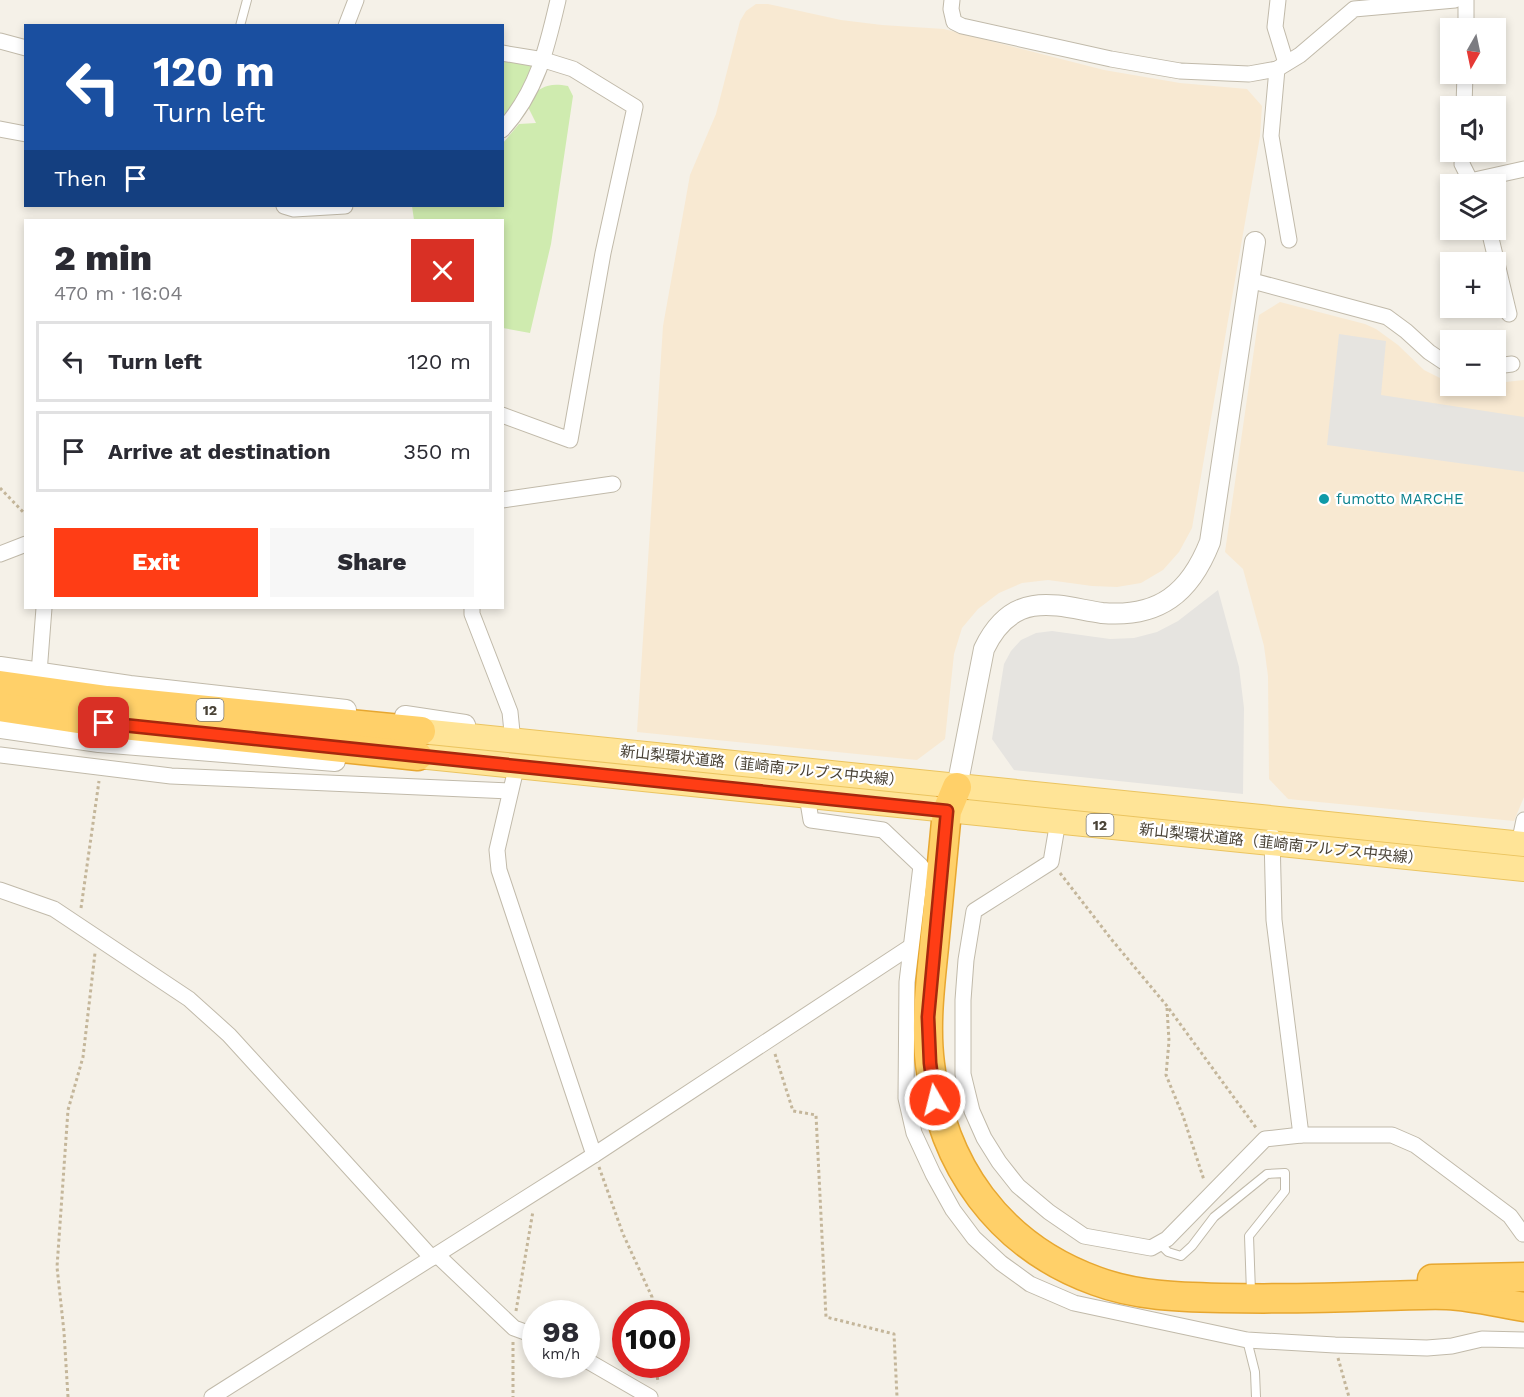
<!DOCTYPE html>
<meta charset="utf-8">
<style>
body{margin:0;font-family:"Work Sans","Noto Sans JP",sans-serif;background:#f7f7f7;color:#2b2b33;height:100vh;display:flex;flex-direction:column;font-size:22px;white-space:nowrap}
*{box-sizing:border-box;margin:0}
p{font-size:20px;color:#7c7c81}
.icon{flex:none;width:33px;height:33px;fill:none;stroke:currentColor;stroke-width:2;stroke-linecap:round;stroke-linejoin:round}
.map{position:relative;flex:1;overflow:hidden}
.drawer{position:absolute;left:24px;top:219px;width:480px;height:390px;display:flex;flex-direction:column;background:#fff;border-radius:0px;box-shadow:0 3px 9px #0003}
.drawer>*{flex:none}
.hud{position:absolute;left:24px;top:24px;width:480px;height:183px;border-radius:0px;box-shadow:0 3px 9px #0003;background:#1a4fa0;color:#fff;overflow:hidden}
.needle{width:39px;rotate:189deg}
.tools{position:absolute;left:1440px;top:18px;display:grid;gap:12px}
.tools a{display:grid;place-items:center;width:66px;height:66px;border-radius:0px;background:#fff;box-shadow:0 3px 9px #0003;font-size:30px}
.speed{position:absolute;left:522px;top:1300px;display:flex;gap:12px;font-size:30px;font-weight:700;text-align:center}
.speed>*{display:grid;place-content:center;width:78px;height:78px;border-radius:50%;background:#fff;box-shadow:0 3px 9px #0003;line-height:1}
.speed small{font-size:15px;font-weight:400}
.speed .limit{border:9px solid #d22;background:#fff;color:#111}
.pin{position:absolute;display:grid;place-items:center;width:51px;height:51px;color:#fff;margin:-26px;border-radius:12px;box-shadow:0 3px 9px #0006}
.me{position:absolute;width:66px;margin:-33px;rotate:352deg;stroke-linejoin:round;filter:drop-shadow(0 0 4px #0008)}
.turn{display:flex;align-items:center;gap:21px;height:126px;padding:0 30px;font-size:27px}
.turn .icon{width:78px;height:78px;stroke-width:2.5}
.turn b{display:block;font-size:42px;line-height:51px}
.then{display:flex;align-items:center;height:57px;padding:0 30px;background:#0003;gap:12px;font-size:22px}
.round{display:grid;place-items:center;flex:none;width:63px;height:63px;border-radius:0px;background:#f7f7f7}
.overview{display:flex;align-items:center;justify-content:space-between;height:102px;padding:0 30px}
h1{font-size:36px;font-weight:800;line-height:45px}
.action{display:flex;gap:12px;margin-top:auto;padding:12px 30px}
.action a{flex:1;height:69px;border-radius:0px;background:#ff3d15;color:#fff;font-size:24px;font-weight:800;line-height:69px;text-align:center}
.action a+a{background:#f7f7f7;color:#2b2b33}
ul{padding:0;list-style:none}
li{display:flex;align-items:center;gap:18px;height:81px;margin:0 12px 9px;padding:0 18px;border:3px solid #e1e1e2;border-radius:0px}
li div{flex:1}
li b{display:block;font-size:22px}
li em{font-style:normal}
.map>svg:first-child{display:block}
.commercial{fill:#f8e9d2}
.green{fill:#cfebaf}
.parking{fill:#e6e4e0}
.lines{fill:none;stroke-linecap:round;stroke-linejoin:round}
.service-casing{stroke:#c1baaa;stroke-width:10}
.minor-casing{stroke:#c1baaa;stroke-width:17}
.tertiary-casing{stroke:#c1baaa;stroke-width:22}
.primary-casing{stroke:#ebc460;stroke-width:26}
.motorway-casing{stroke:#e7a730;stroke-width:31}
.path{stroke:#c4b69a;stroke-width:3;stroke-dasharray:3 3;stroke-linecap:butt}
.service{stroke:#fff;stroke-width:8}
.minor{stroke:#fff;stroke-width:15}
.tertiary{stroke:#fff;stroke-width:20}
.primary{stroke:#ffe497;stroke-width:24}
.motorway{stroke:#ffd069;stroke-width:28}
.route-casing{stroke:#a6280e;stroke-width:15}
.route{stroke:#ff3d15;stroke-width:10}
.culture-dot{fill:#0f9aa8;stroke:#fff;stroke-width:2}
.labels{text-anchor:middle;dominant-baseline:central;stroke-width:4.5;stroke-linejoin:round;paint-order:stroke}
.shield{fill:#fff;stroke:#807b72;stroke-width:1.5}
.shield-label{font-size:14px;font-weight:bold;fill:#494236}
.culture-label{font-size:15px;fill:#0d838f;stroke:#fff;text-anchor:start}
.street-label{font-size:15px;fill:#494236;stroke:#fff}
</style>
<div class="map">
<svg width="1524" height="1397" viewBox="0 0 1524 1397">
<rect width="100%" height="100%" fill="#f5f1e8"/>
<g class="commercial">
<path d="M756,4H768L841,20L882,25L944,29L1104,70L1180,83L1247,89L1262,106L1260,136L1192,528L1179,552L1163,570L1141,583L1117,587L1092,586L1048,580L1022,583L999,593L978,609L962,628L954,654L945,739L917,760L637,732L663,326L690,175L716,114L740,21L746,11Z"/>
<path d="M1280,302L1365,324L1376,329L1398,345L1424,370L1450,383V386H1496V383L1524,380V797L1514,821L1288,799L1269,779L1268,676L1264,646L1243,569L1225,552L1259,315Z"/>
</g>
<path class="green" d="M503,53L544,60L526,99C542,87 548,82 568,86L573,96L551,244L530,333L503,328L502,220H414L412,206H502L503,143L519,124L536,123L525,101L503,129Z"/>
<g class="parking">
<path d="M1339,334L1386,341L1381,395L1524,417V472L1327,445Z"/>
<path d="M1218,590L1239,667L1244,708L1243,794L1014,770L992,739L1004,664L1011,651L1021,640L1036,633L1052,631L1110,639L1134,638L1157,632L1178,621Z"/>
</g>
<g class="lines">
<defs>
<g id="service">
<path d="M240,26L247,0"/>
<path d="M1159,1243L1168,1252L1181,1256L1192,1246L1214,1217L1267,1174L1285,1173V1191L1249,1236L1251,1292"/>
<path d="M1247,1340L1255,1372L1256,1397"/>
</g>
<g id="minor">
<path d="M952,0L951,9L954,22L962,26L1111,59L1180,71L1249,74L1277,69L1300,55L1354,9L1455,0"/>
<path d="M1278,0L1275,27L1286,63"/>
<path d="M346,26L356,0"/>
<path d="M1466,28V0"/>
<path d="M0,41L26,48"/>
<path d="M502,53L544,60L573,69L635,107L603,253L570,440L502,415"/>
<path d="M1277,69L1271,136L1289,240"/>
<path d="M1464,106L1465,74"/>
<path d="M0,129L26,134"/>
<path d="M502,130C537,92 547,48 558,0"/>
<path d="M1463,152L1462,164L1472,184"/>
<path d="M1470,181L1524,169"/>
<path d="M284,206L294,209L345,206"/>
<path d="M1489,230L1509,314"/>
<path d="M1249,280L1387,317L1406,331L1429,352L1450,366"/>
<path d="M1496,366L1512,364"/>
<path d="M502,500L613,484"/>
<path d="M0,554L26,544"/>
<path d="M472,608V614L510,712L512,732"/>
<path d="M39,673L44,608"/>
<path d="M0,755L171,776L510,791"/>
<path d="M515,773L497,850L499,870L594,1155"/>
<path d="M807,796L811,820L883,830L921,866L907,982L906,1098L914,1133L933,1174L953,1210L974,1238L1001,1263L1030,1284L1074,1303L1247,1340L1335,1345L1427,1348L1452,1346L1482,1339L1524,1340"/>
<path d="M1058,821L1051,862L974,911L966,960L963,1000V1074L972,1111L984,1138L999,1162L1018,1186L1049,1212L1084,1236L1151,1248L1167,1239L1265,1139L1301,1135H1392L1415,1145L1510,1216L1523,1234L1524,1230"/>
<path d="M1272,836L1274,920L1301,1135"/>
<path d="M1519,844L1524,820"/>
<path d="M0,890L54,909L189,999L229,1035L432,1258"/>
<path d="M437,1255L514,1328L536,1336"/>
<path d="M586,1360L650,1397"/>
<path d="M212,1397L594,1155L910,947"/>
</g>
<g id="tertiary">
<path d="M0,667L130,686L346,710"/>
<path d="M405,716L465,725"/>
<path d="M0,728L99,742L335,761"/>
<path d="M957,787L984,649C994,628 1009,610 1033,606C1055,602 1080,610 1102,613C1159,618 1190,593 1210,542L1255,242"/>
</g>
<g id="primary">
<path d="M421,731L1524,844"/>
<path d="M418,756L1524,869"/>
</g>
<g id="motorway">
<path d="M0,685L107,700L421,731"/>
<path d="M0,707L104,723L418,756"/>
<path d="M957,787L947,811C943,856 938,902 934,947C930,986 925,1025 930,1064C941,1165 999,1246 1096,1281C1136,1296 1179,1297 1221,1298C1275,1299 1329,1298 1383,1296C1404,1296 1426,1294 1447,1295C1472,1296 1499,1303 1524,1307"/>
<path d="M1432,1279L1524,1277"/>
</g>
</defs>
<use href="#service" class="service-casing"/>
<use href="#minor" class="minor-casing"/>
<use href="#tertiary" class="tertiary-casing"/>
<use href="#primary" class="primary-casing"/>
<use href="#motorway" class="motorway-casing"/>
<g class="path">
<path d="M0,488L26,515"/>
<path d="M1060,873L1112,940L1167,1006L1257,1129"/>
<path d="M81,908L99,781"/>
<path d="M1167,1008L1169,1041L1166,1075L1183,1116L1204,1180"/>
<path d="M775,1054L793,1111L816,1115L826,1317L894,1334L897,1397"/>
<path d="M599,1167L623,1234L652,1297L653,1314"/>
<path d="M516,1311L533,1211"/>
<path d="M513,1342V1397"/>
<path d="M1338,1358L1349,1397"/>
<path d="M656,1365L658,1383"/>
<path d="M68,1397L64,1332L57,1267L68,1110L83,1057L95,953"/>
</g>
<use href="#service" class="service"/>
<use href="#minor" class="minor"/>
<use href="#tertiary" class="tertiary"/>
<use href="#primary" class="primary"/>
<use href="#motorway" class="motorway"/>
</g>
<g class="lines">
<defs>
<path id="route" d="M104,723L947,811L928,1017L930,1063L935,1100"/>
</defs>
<use href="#route" class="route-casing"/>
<use href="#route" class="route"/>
</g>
<circle class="culture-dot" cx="1324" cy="499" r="6"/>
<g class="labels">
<g class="shield">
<rect x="196.5" y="699" width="27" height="22" rx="4.5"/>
<rect x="1086.5" y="814" width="27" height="22" rx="4.5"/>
</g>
<g class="shield-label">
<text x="210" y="710">12</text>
<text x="1100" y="825">12</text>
</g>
<g class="culture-label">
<text x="1336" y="499">fumotto MARCHE</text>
</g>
<g class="street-label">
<text transform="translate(762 766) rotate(6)">新山梨環状道路（韮崎南アルプス中央線）</text>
<text transform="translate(1281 844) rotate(6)">新山梨環状道路（韮崎南アルプス中央線）</text>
</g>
</g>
</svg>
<div class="tools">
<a><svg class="needle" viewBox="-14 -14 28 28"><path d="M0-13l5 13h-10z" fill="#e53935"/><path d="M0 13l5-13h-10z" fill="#7c7c81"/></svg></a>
<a><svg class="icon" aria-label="sound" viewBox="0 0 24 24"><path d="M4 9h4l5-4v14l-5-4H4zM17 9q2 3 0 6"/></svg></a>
<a><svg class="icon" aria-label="layers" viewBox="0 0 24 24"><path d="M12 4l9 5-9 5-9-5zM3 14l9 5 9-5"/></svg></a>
<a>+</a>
<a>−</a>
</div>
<div class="speed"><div>98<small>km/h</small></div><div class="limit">100</div></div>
<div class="pin" style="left:104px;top:723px;background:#d93025"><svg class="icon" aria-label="arrive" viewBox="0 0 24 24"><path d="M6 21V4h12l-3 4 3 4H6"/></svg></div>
<svg class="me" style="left:935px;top:1100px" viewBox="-20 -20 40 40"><circle r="17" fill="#ff3d15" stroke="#fff" stroke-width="3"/><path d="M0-11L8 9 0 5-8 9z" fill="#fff"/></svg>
<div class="hud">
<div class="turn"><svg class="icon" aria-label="left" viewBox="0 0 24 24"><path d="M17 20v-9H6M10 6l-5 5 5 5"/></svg><div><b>120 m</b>Turn left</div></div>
<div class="then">Then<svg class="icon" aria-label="arrive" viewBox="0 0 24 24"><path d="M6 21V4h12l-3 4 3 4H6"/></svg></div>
</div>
<section class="drawer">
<div class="overview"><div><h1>2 min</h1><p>470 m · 16:04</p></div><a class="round" style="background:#d93025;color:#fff"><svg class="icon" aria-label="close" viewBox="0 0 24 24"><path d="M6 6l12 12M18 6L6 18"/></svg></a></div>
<ul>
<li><svg class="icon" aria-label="left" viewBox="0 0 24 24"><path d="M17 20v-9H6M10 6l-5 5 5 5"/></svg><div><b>Turn left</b></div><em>120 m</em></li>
<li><svg class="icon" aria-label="arrive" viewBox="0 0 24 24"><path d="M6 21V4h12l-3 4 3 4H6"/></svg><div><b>Arrive at destination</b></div><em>350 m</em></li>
</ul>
<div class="action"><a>Exit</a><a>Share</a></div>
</section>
</div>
